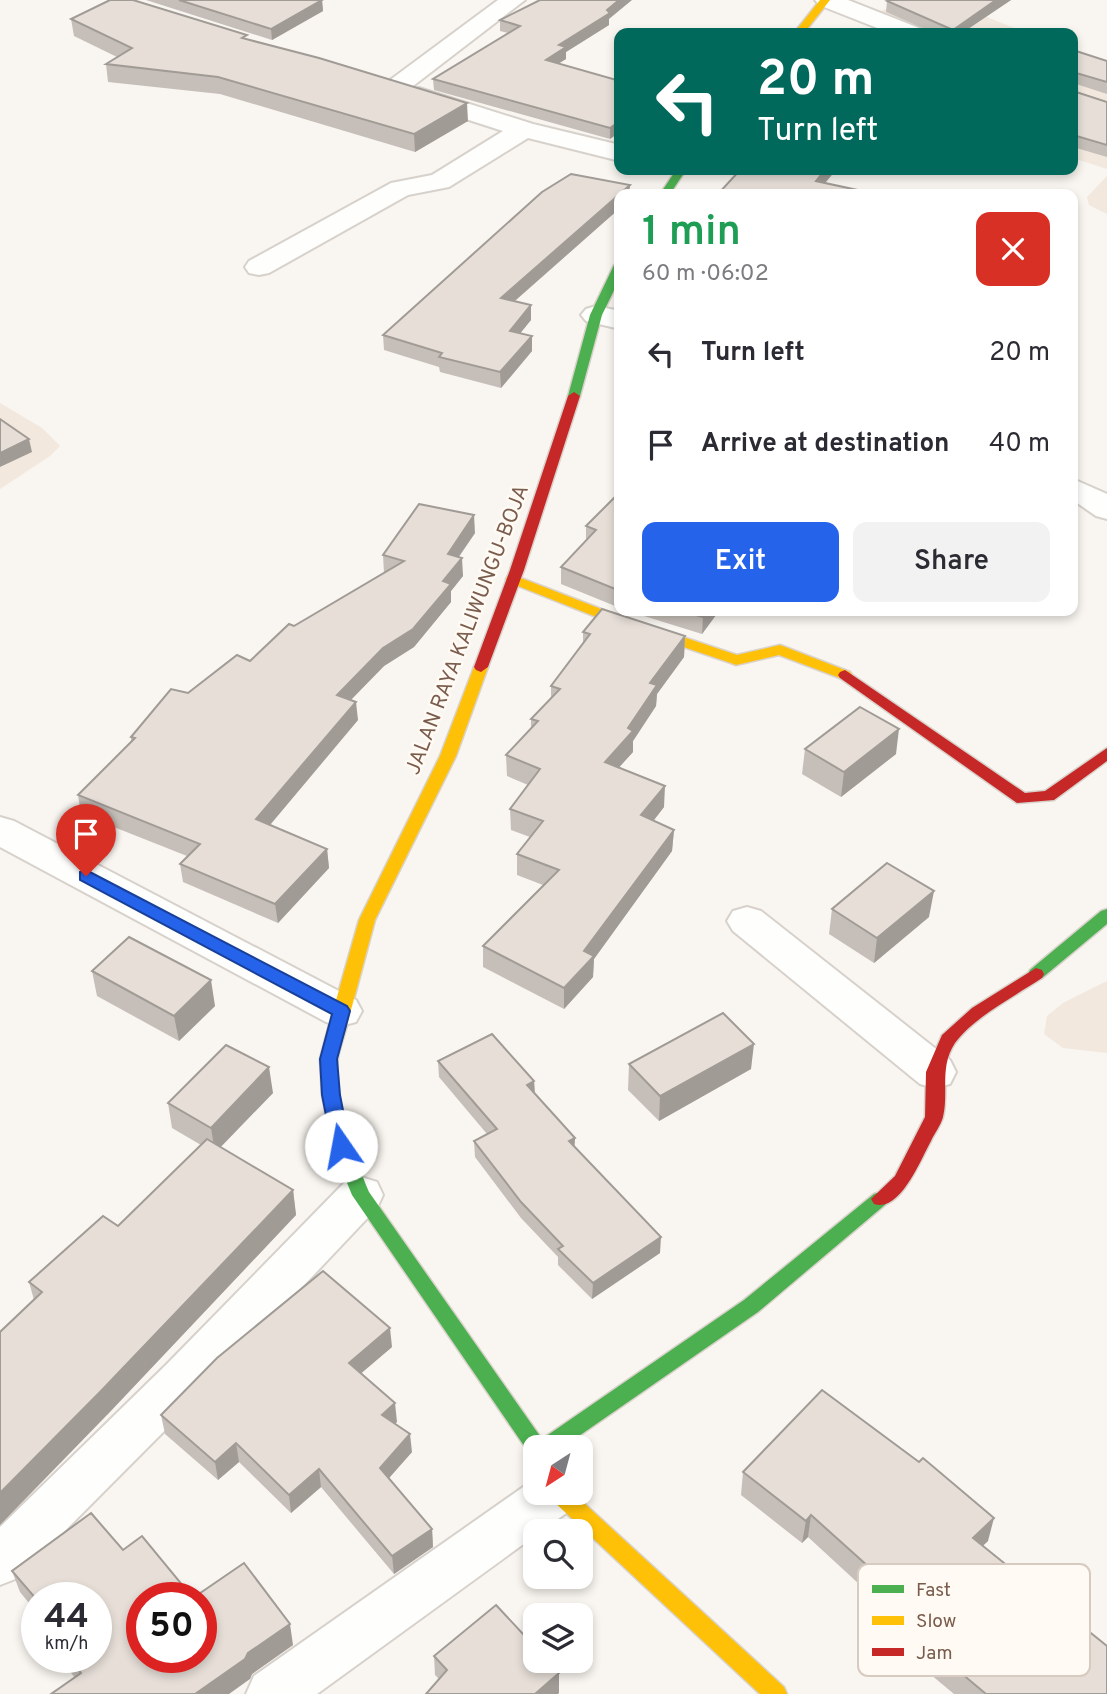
<!DOCTYPE html>
<meta charset="utf-8">
<style>
body{margin:0;font-family:Overpass,sans-serif;background:#f2f2f3;color:#2b2b33;height:100vh;display:flex;flex-direction:column;font-size:26px;white-space:nowrap}
*{box-sizing:border-box;margin:0}
p{font-size:23px;color:#7c7c81}
.icon{flex:none;width:38px;height:38px;fill:none;stroke:currentColor;stroke-width:2;stroke-linecap:round;stroke-linejoin:round}
.map{position:relative;flex:1;overflow:hidden}
.panel{position:absolute;left:614px;top:189px;width:464px;height:427px;display:flex;flex-direction:column;background:#fff;border-radius:14px;box-shadow:0 4px 10px #0003}
.panel>*{flex:none}
.guide{position:absolute;left:614px;top:28px;width:464px;height:147px;border-radius:14px;box-shadow:0 4px 10px #0003;background:#00695c;color:#fff;overflow:hidden}
.needle{width:46px;rotate:216deg}
.buttons{position:absolute;left:523px;top:1435px;display:grid;gap:14px}
.buttons a{display:grid;place-items:center;width:70px;height:70px;border-radius:14px;background:#fff;box-shadow:0 4px 10px #0003;font-size:35px}
.speed{position:absolute;left:21px;top:1582px;display:flex;gap:14px;font-size:35px;font-weight:700;text-align:center}
.speed>*{display:grid;place-content:center;width:91px;height:91px;border-radius:50%;background:#fff;box-shadow:0 4px 10px #0003;line-height:1}
.speed small{font-size:18px;font-weight:400}
.speed .limit{border:10px solid #d22;background:#fff;color:#111}
.pin{position:absolute;display:grid;place-items:center;width:60px;height:60px;color:#fff;margin:-72px -30px;border-radius:50% 50% 50% 0;rotate:-45deg;box-shadow:0 0 7px #0007}
.pin .icon{rotate:45deg}
.me{position:absolute;width:77px;margin:-38px;rotate:348deg;stroke-linejoin:round;filter:drop-shadow(0 0 5px #0008)}
.turn{display:flex;align-items:center;gap:24px;height:147px;padding:0 28px;font-size:32px}
.turn .icon{width:91px;height:91px;stroke-width:2.5}
.turn b{display:block;font-size:49px;line-height:60px}
.round{display:grid;place-items:center;flex:none;width:74px;height:74px;border-radius:14px;background:#f2f2f3}
.headline{display:flex;align-items:center;justify-content:space-between;height:119px;padding:0 28px}
h1{font-size:42px;font-weight:600;line-height:52px;color:#1e9e55}
.button{display:flex;gap:14px;margin-top:auto;padding:14px 28px}
.button a{flex:1;height:80px;border-radius:14px;background:#2563eb;color:#fff;font-size:28px;font-weight:600;line-height:80px;text-align:center}
.button a+a{background:#f2f2f3;color:#2b2b33}
ul{padding:0;list-style:none}
li{display:flex;align-items:center;gap:21px;height:91px;padding:0 28px}
li div{flex:1}
li b{display:block;font-size:26px}
li em{font-style:normal}
.map>svg:first-child{display:block}
.residential{fill:#f2e8de}
.lines{fill:none;stroke-linecap:round;stroke-linejoin:round}
.street-casing{stroke:#d7d1cb;stroke-width:4}
.fast-casing{stroke:#d9d2cb;stroke-width:3}
.slow-casing{stroke:#d9d2cb;stroke-width:3}
.jam-casing{stroke:#d9d2cb;stroke-width:3}
.street{fill:#fefefd;fill-rule:evenodd}
.fast{fill:#4caf50;fill-rule:evenodd}
.slow{fill:#ffc107;fill-rule:evenodd}
.jam{fill:#c62828;fill-rule:evenodd}
.wall{fill:#c6bfb9}
.shaded-wall{fill:#a19b96}
.building{fill:#e6ded7;stroke:#a19b96;stroke-width:2}
.route{fill:#2563eb;stroke:#184099;stroke-width:2}
.labels{text-anchor:middle;dominant-baseline:central;stroke-width:5;stroke-linejoin:round;paint-order:stroke}
.street-label{font-size:21px;fill:#7a5c4d;stroke:#fffaf3}
.key{fill:#fffaf3;stroke:#d7cbc1;stroke-width:2}
.key-label{font-size:19px;fill:#7a5c4d}
</style>
<div class="map">
<svg width="1107" height="1694" viewBox="0 0 1107 1694">
<rect width="100%" height="100%" fill="#f9f5f0"/>
<g class="residential">
<path d="M905,0L954,4L1027,33H890L862,20Z"/>
<path d="M1073,51L1107,62V169L1073,158Z"/>
<path d="M1107,176V214L1089,205L1087,197Z"/>
<path d="M0,403L42,428L60,446L50,456L0,489Z"/>
<path d="M1107,981V1053L1063,1048L1044,1034L1047,1016L1063,1003Z"/>
</g>
<g class="lines">
<defs>
<g id="street">
<path d="M498,0H525L404,93H386L382,88L386,83Z"/>
<path d="M815,0H848L919,28L923,33H890L819,5Z"/>
<path d="M419,88L533,124L620,145V161L528,138L449,187L408,195L269,273L259,275L249,273L245,267L249,261L391,183L432,175L503,131L410,101L406,96L410,91Z"/>
<path d="M596,306L620,311V329L586,321L581,315L586,309Z"/>
<path d="M1073,479L1107,494V519L1096,516L1073,500Z"/>
<path d="M0,817L14,821L356,1000L362,1011L356,1022L341,1026L326,1022L0,847Z"/>
<path d="M747,907L761,911L950,1060L956,1072L950,1084L935,1088L920,1084L733,931L727,921L733,911Z"/>
<path d="M361,1177L377,1182L383,1195L377,1208L201,1394L18,1578L0,1585V1527L167,1364L345,1182Z"/>
<path d="M536,1478V1493H579L572,1509L541,1531H536V1535L317,1694H246L254,1676Z"/>
</g>
<g id="fast">
<path d="M676,170H686L670,194H660Z"/>
<path d="M620,262V278L602,315L580,396L574,400L570,399L568,396L590,315L614,265Z"/>
<path d="M1107,909V924L1042,978H1030L1028,974L1030,970L1101,911Z"/>
<path d="M338,1019L344,1020L347,1025C344,1036 340,1047 338,1057C332,1100 353,1153 369,1192L542,1439L744,1300L874,1194L880,1192L886,1194L889,1199L886,1204L758,1312L563,1447H536V1456L529,1453L352,1195L332,1146L322,1095L320,1059L329,1025L332,1020Z"/>
</g>
<g id="slow">
<path d="M820,0H830L804,33H794Z"/>
<path d="M513,575L614,614L737,655L780,645L850,672L852,675L850,678H840L779,655L736,665L731,663L604,620L508,582L506,579L508,576Z"/>
<path d="M481,662L488,667L456,756L375,920L347,1025L344,1030H332L329,1025L359,920L440,756L474,667Z"/>
<path d="M549,1493H573L784,1687L787,1694H760L552,1500Z"/>
</g>
<g id="jam">
<path d="M574,392L580,396L524,570L488,667L481,672L476,670L474,667L510,570L568,396Z"/>
<path d="M845,670L1025,793L1045,791L1107,748V761L1054,800L1017,803L840,678L838,675L840,672Z"/>
<path d="M1036,968L1042,970L1044,974L1042,978C1015,996 974,1017 955,1043C939,1067 949,1092 943,1117C941,1125 934,1134 931,1141C921,1159 900,1213 874,1204L871,1199L895,1176L925,1117L926,1072L942,1035L972,1008Z"/>
</g>
</defs>
<use href="#street" class="street-casing"/>
<use href="#fast" class="fast-casing"/>
<use href="#slow" class="slow-casing"/>
<use href="#jam" class="jam-casing"/>
<use href="#street" class="street"/>
<use href="#fast" class="fast"/>
<use href="#slow" class="slow"/>
<use href="#jam" class="jam"/>
</g>
<g class="wall">
<path d="M146,0H322L323,11L272,40Z"/>
<path d="M890,0H1011L962,33H934L886,12L887,1Z"/>
<path d="M71,19L248,39L468,121L415,152L220,94L108,82L106,64L117,57L74,36Z"/>
<path d="M609,19V25L566,52V59L558,64L620,81L610,139L434,90L433,79L508,33L500,31V20Z"/>
<path d="M1073,50L1107,61V94L1073,83V91L1107,102V157L1073,147Z"/>
<path d="M630,185L629,194H620V208L515,301L531,305V320L520,333L532,351L501,388L440,372L439,367L384,350L383,335Z"/>
<path d="M620,430V450L617,449V433Z"/>
<path d="M620,476V608L561,584V567L586,541V526L618,493Z"/>
<path d="M475,533L459,557L463,576L451,591V602L414,647L384,666L351,700L358,720L270,825L327,849L329,868L278,923L183,882L180,864L187,856L81,814L78,795L131,742V737L188,693L250,661L294,626L384,573L383,555Z"/>
<path d="M628,611H719L702,634Z"/>
<path d="M583,632L685,636L684,657L657,694L656,706L633,741V752L619,767L664,807L653,821L674,830L672,851L594,959L593,977L564,1009L483,967V946L543,885L517,875V854L530,837L511,830L510,809L528,785L507,776L506,755L531,728V719L551,699V686L583,644Z"/>
<path d="M805,749L896,754L841,797L802,774Z"/>
<path d="M832,909L929,917L874,963L829,934Z"/>
<path d="M92,971L215,1006L179,1041L97,996Z"/>
<path d="M438,1061L534,1081L535,1093L575,1138L574,1147L660,1253L592,1299L558,1265V1257L521,1218L475,1157L474,1141L487,1134L439,1077Z"/>
<path d="M629,1064L751,1069L659,1121L628,1090Z"/>
<path d="M273,1093L220,1147L293,1190L296,1215L107,1415L34,1300L29,1282L118,1226L201,1145L172,1128L168,1103Z"/>
<path d="M392,1347L361,1373L397,1422L395,1423L412,1452L389,1478L432,1529L433,1547L394,1574L321,1487L291,1513L239,1462L218,1480L165,1434L161,1415Z"/>
<path d="M743,1472L988,1541L982,1546L1107,1694H954L930,1674L935,1654L808,1537L802,1543L741,1495Z"/>
<path d="M123,1550L193,1598L293,1645L252,1674L250,1679L75,1678L59,1657H96L37,1598V1613L20,1592L12,1571Z"/>
<path d="M434,1656L559,1673V1693L439,1679L435,1675Z"/>
</g>
<g class="shaded-wall">
<path d="M322,0L323,11L272,40L271,29Z"/>
<path d="M619,0H632L609,19V25L566,52V59L546,71V60L559,45Z"/>
<path d="M996,0H1011L962,33H952L953,30Z"/>
<path d="M467,103L468,121L415,152L414,134Z"/>
<path d="M620,121V132L610,139V128Z"/>
<path d="M825,170H836L816,194V181Z"/>
<path d="M630,185L629,194H620V208L501,313V298Z"/>
<path d="M531,305V320L510,346V331Z"/>
<path d="M532,336V351L501,388L500,372Z"/>
<path d="M29,439L32,452L0,467V453Z"/>
<path d="M474,515L475,533L448,572V554Z"/>
<path d="M462,558L463,576L451,591V602L414,647L384,666L338,713L337,695L443,581Z"/>
<path d="M707,611H719L702,634L703,617Z"/>
<path d="M685,636L684,657L657,694L656,706L633,741V752L605,783V762L628,728L650,683Z"/>
<path d="M356,702L358,720L259,838L256,819Z"/>
<path d="M899,729L896,754L841,797L844,772Z"/>
<path d="M665,786L664,807L641,837V815Z"/>
<path d="M674,830L672,851L594,959L593,977L564,1009V988L584,951Z"/>
<path d="M327,849L329,868L278,923L275,904Z"/>
<path d="M934,891L929,917L874,963L877,938Z"/>
<path d="M211,980L215,1006L179,1041L174,1016Z"/>
<path d="M754,1044L751,1069L659,1121L660,1096Z"/>
<path d="M269,1067L273,1093L215,1153L211,1128Z"/>
<path d="M534,1081L535,1098L527,1085Z"/>
<path d="M575,1138L574,1154L569,1141Z"/>
<path d="M293,1190L296,1215L107,1415L0,1525V1493Z"/>
<path d="M661,1237L660,1253L592,1299L593,1283Z"/>
<path d="M390,1328L392,1347L351,1382L349,1363Z"/>
<path d="M395,1403L397,1422L383,1433L382,1415Z"/>
<path d="M410,1434L412,1452L382,1486L380,1468Z"/>
<path d="M236,1443L239,1462L218,1480L215,1462Z"/>
<path d="M319,1469L321,1487L291,1513L289,1495Z"/>
<path d="M811,1515L808,1537L802,1543L806,1521Z"/>
<path d="M994,1518L988,1541L967,1561L973,1538Z"/>
<path d="M432,1529L433,1547L394,1574L392,1556Z"/>
<path d="M290,1624L293,1645L252,1674L250,1679L229,1694H195L248,1653Z"/>
<path d="M559,1673V1693L558,1694H535Z"/>
</g>
<g class="building">
<path d="M110,0H133L247,35L242,38L319,58L467,103L414,134L218,77L106,64L132,48L71,19Z"/>
<path d="M179,0H322L271,29Z"/>
<path d="M540,0H619L607,10L610,13L559,45L566,47L546,60L620,81V121L610,128L433,79L520,26L500,20Z"/>
<path d="M890,0H996L953,30L887,1Z"/>
<path d="M1073,50L1107,61V82L1073,72V91L1107,102V145L1073,135Z"/>
<path d="M740,170H825L816,181L862,191L860,194H718Z"/>
<path d="M571,174L630,185L501,298L531,305L510,331L532,336L500,372L439,357L442,353L383,335L542,192Z"/>
<path d="M0,419L29,439L0,453Z"/>
<path d="M620,492V591L561,567L596,530L586,526Z"/>
<path d="M419,504L474,515L448,554L462,558L443,581L451,584L413,629L383,648L337,695L356,702L256,819L327,849L275,904L180,864L200,844L78,795L135,738L131,737L171,689L188,693L237,655L250,661L289,624L294,626L404,561L383,555Z"/>
<path d="M602,609L685,636L650,683L657,685L628,728L633,731L605,762L665,786L641,815L674,830L584,951L594,956L564,988L483,946L559,870L517,854L543,821L510,809L540,769L506,755L538,721L531,719L560,689L551,686L590,634L583,632Z"/>
<path d="M682,611H707L703,617Z"/>
<path d="M860,707L899,729L844,772L805,749Z"/>
<path d="M887,863L934,891L877,938L832,909Z"/>
<path d="M129,937L211,980L174,1016L92,971Z"/>
<path d="M723,1013L754,1044L660,1096L629,1064Z"/>
<path d="M492,1034L534,1081L527,1085L575,1138L569,1141L661,1237L593,1283L558,1249L563,1246L521,1202L474,1141L497,1129L438,1061Z"/>
<path d="M226,1045L269,1067L211,1128L168,1103Z"/>
<path d="M207,1139L293,1190L101,1391L0,1493V1332L42,1292L29,1282L103,1216L118,1226Z"/>
<path d="M323,1271L390,1328L349,1363L395,1403L382,1415L410,1434L380,1468L432,1529L392,1556L319,1469L289,1495L236,1443L215,1462L161,1415L217,1358Z"/>
<path d="M822,1390L919,1462L923,1458L994,1518L973,1538L1107,1646V1694H986L936,1652L948,1638L811,1515L806,1521L743,1472Z"/>
<path d="M91,1513L123,1550L142,1536L193,1598H142V1657H201V1598H193L244,1563L290,1624L248,1653L245,1659L195,1694H51L81,1673L69,1657H96V1598H37V1600L12,1571Z"/>
<path d="M496,1605L536,1648V1661H547L559,1673L535,1694H426L447,1670L434,1656Z"/>
</g>
<path class="route" d="M86,870L347,1006L350,1011L337,1059L340,1095L350,1146L348,1151H335L332,1146L322,1095L320,1059L332,1014L80,880V872Z"/>
<g class="labels">
<g class="street-label">
<text transform="translate(468 630) rotate(-69)">JALAN RAYA KALIWUNGU-BOJA</text>
</g>
</g>
<rect x="858" y="1564" width="232" height="112" rx="10" class="key"/>
<rect x="872" y="1585" width="32" height="8" fill="#4caf50"/>
<rect x="872" y="1616" width="32" height="9" fill="#ffc107"/>
<rect x="872" y="1648" width="32" height="8" fill="#c62828"/>
<g class="key-label">
<text x="916" y="1596">Fast</text>
<text x="916" y="1627">Slow</text>
<text x="916" y="1659">Jam</text>
</g>
</svg>
<div class="buttons">
<a><svg class="needle" viewBox="-14 -14 28 28"><path d="M0-13l5 13h-10z" fill="#e53935"/><path d="M0 13l5-13h-10z" fill="#7c7c81"/></svg></a>
<a><svg class="icon" aria-label="search" viewBox="0 0 24 24"><circle cx="10" cy="10" r="6"/><path d="M15 15l6 6"/></svg></a>
<a><svg class="icon" aria-label="layers" viewBox="0 0 24 24"><path d="M12 4l9 5-9 5-9-5zM3 14l9 5 9-5"/></svg></a>
</div>
<div class="speed"><div>44<small>km/h</small></div><div class="limit">50</div></div>
<div class="pin" style="left:86px;top:876px;background:#d93025"><svg class="icon" aria-label="arrive" viewBox="0 0 24 24"><path d="M6 21V4h12l-3 4 3 4H6"/></svg></div>
<svg class="me" style="left:341px;top:1146px" viewBox="-20 -20 40 40"><circle r="19" fill="#fff"/><path d="M0-13L10 11 0 6-10 11z" fill="#2563eb"/></svg>
<div class="guide">
<div class="turn"><svg class="icon" aria-label="left" viewBox="0 0 24 24"><path d="M17 20v-9H6M10 6l-5 5 5 5"/></svg><div><b>20 m</b>Turn left</div></div>
</div>
<section class="panel">
<div class="headline"><div><h1>1 min</h1><p>60 m · 06:02</p></div><a class="round" style="background:#d93025;color:#fff"><svg class="icon" aria-label="close" viewBox="0 0 24 24"><path d="M6 6l12 12M18 6L6 18"/></svg></a></div>
<ul>
<li><svg class="icon" aria-label="left" viewBox="0 0 24 24"><path d="M17 20v-9H6M10 6l-5 5 5 5"/></svg><div><b>Turn left</b></div><em>20 m</em></li>
<li><svg class="icon" aria-label="arrive" viewBox="0 0 24 24"><path d="M6 21V4h12l-3 4 3 4H6"/></svg><div><b>Arrive at destination</b></div><em>40 m</em></li>
</ul>
<div class="button"><a>Exit</a><a>Share</a></div>
</section>
</div>
